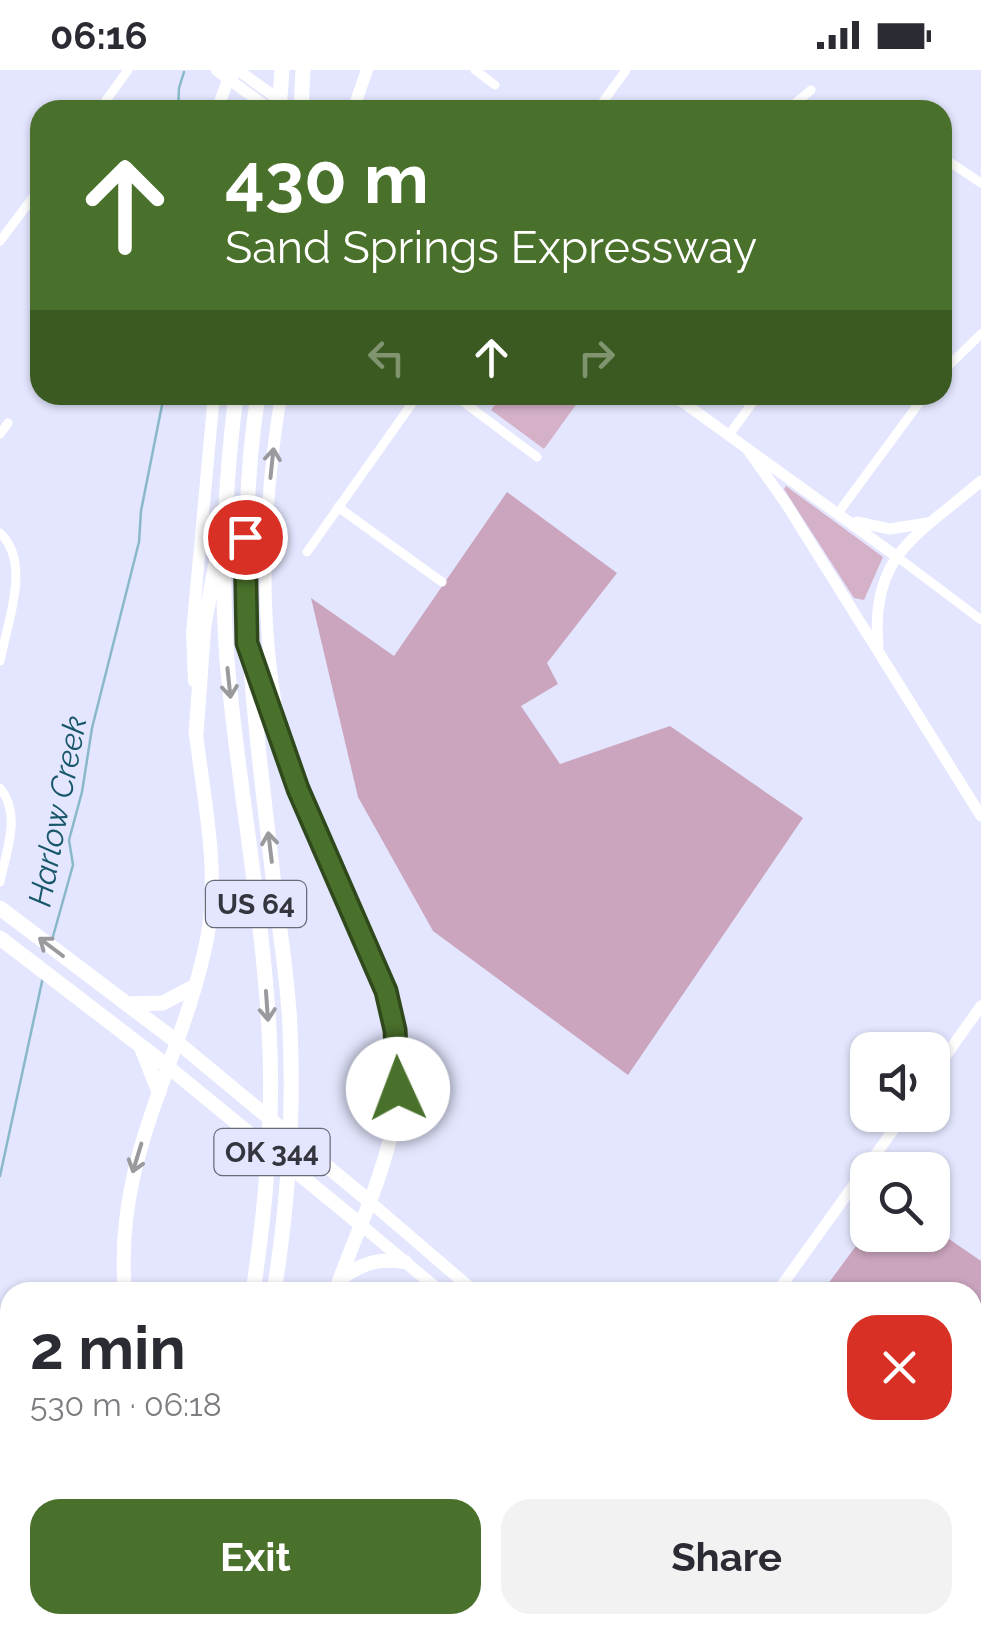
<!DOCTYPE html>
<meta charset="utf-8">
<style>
body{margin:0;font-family:Raleway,sans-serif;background:#f2f2f3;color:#2b2b33;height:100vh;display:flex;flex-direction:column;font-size:38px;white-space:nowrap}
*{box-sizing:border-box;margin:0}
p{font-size:32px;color:#7c7c81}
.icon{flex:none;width:55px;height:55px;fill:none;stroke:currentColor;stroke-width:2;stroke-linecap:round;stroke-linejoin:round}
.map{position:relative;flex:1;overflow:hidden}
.side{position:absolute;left:0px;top:1212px;width:982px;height:352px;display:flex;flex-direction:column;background:#fff;border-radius:30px 30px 0 0;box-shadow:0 2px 8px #0004}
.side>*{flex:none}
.banner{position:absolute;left:30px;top:30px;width:922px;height:305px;border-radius:30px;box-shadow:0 2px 8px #0004;background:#4a712b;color:#fff;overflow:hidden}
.buttons{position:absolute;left:850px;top:962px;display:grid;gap:20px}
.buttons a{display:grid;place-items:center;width:100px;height:100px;border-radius:20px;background:#fff;box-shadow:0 2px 8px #0004;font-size:50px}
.pin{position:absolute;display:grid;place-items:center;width:85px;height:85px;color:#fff;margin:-42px;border:5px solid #fff;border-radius:50%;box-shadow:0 2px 10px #0007}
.me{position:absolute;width:110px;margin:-55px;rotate:358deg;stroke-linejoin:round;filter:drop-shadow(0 0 8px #0008)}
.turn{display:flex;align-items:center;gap:35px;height:210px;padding:0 30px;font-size:45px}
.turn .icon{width:130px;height:130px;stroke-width:2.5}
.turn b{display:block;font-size:70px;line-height:85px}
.lanes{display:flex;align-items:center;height:95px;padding:0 30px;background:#0003;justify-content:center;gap:50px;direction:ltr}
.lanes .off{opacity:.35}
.round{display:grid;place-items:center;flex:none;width:105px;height:105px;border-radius:30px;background:#f2f2f3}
.summary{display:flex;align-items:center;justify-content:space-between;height:170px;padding:0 30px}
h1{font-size:60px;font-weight:700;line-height:75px}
.button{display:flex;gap:20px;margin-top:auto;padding:20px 30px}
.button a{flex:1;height:115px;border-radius:30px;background:#4a712b;color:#fff;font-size:40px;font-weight:700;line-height:115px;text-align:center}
.button a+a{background:#f2f2f3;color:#2b2b33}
.status{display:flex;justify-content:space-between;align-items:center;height:70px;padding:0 50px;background:#fff;direction:ltr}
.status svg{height:28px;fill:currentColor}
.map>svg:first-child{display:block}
.green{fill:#d5b1c8}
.forest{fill:#cba5be}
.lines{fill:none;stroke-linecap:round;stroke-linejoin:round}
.stream{stroke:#89b9c9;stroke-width:2.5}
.minor{stroke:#fff;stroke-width:9}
.tertiary{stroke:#fff;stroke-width:11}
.secondary{stroke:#fff;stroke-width:12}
.primary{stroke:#fff;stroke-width:14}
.motorway{stroke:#fff;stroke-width:15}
.oneway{stroke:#9a9a9e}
.route-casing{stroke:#30491c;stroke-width:25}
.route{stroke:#4a712b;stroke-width:18}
.labels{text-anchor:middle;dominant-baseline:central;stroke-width:8;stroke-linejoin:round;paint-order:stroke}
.shield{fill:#e3e6fe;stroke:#686a78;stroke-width:2.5}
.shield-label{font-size:28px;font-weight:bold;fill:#34353e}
.water-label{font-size:32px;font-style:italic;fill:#185769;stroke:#e3e6fe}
</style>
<div class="status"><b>06:16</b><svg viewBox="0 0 49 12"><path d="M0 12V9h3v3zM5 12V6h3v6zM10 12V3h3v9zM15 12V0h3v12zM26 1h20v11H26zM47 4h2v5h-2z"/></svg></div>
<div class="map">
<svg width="981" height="1563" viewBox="0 0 981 1563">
<rect width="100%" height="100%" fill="#e3e6fe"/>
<g class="green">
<path d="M502,325H583L544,379L491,340Z"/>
<path d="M786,416L883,487L864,530L854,528L784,419Z"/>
</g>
<g class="forest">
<path d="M507,422L617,503L547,593L558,614L521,636L560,694L670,656L803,748L628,1005L433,861L358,727L311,528L394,586Z"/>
<path d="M933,1158L981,1191V1563H931L928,1555H972V1222H822L867,1161L868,1165H932Z"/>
</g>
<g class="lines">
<g class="stream">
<path d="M178,40L179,18L184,2"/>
<path d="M52,870L73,795L69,770L82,722L92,658L139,472L141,441L164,325"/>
<path d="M0,1106L43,907"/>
</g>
<g class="minor">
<path d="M475,0L495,15"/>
<path d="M99,40L128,0"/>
<path d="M597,40L626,0"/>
<path d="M787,40L811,20"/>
<path d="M942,87L981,113"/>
<path d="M0,171L40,118"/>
<path d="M942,302L981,264"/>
<path d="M454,325L537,387"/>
<path d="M0,364L8,353"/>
<path d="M729,365L758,325"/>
<path d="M338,437L442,512"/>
<path d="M838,443L925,325"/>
<path d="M0,463C32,493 7,553 0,591"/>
<path d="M307,482L418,325"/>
<path d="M896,486L981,550"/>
<path d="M0,718C22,745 6,781 0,812"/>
<path d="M0,1534L10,1520"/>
</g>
<g class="tertiary">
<path d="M216,0L271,40"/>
<path d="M238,0L293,40"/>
<path d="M673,325L896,486"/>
<path d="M748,380L785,432L981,746"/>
<path d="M857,452L890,459L927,453"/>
<path d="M878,576C870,483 919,465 981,411"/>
<path d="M932,1005L981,936"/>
<path d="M777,1222L904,1045"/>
<path d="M795,1555L802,1563"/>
<path d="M534,1563L539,1555"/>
</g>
<g class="secondary">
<path d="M217,40L228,10"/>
<path d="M353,40L367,0"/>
<path d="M194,611L192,563L214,325"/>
<path d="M278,646C258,540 264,430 281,325"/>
<path d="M369,1131L475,1222"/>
<path d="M360,1154L441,1222"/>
<path d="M97,1563L103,1555"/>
<path d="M207,1563L212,1555"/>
</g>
<g class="primary">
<path d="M286,687C329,805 420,926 393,1056C381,1113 354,1168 335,1222"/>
<path d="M176,971L369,1131"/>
<path d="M167,996L360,1154"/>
<path d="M340,1209C363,1193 377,1188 405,1192"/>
<path d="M125,1222C113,1087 182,994 207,869C220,802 204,731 196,664"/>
</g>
<g class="motorway">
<path d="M228,10L235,0"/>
<path d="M279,40L282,0"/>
<path d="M301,40L303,0"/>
<path d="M236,325C225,413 220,501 227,590C238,720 265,850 270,981C273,1062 265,1142 253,1222"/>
<path d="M258,325C232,490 255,651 274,815C280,863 288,910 290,958C294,1047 288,1135 274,1222"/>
<path d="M255,596L286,687"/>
<path d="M196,664L204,554L216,494"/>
<path d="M0,838L176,971"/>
<path d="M0,868L167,996"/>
<path d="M127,934L163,933L193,917"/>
<path d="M142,979L159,1022"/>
<path d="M135,1563L140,1555"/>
<path d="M159,1563L163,1555"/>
<path d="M186,1563L192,1555"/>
</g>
</g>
<defs><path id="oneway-shaft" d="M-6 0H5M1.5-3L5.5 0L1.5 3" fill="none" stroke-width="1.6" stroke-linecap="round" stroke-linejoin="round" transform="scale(2.5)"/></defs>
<g class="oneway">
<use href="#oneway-shaft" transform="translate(272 393) rotate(-84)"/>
<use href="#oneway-shaft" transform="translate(229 613) rotate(84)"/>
<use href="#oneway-shaft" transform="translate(270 777) rotate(-97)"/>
<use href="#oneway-shaft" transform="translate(51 877) rotate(-143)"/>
<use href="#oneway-shaft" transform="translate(267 936) rotate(86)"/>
<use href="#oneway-shaft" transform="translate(137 1088) rotate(107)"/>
</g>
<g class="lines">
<defs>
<path id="route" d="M245,467L247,573L298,719L386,921L395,960L398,1019"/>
</defs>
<use href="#route" class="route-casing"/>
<use href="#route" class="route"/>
</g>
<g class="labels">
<g class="shield">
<rect x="206" y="811" width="100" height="46" rx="8"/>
<rect x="214.5" y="1059" width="115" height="46" rx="8"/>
</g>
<g class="shield-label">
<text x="256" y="834">US 64</text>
<text x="272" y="1082">OK 344</text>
</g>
<g class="water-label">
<text transform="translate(57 741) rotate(-79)">Harlow Creek</text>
</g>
</g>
</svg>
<div class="buttons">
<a><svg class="icon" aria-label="sound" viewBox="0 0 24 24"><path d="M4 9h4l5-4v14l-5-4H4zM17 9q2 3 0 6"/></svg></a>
<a><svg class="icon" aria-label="search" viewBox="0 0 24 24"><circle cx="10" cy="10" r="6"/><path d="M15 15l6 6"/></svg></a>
</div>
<div class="pin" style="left:245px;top:467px;background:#d93025"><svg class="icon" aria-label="arrive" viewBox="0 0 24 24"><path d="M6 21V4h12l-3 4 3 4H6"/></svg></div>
<svg class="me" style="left:398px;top:1019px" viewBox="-20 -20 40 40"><circle r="19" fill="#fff"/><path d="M0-13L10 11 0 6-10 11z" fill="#4a712b"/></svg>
<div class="banner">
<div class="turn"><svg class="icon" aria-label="ahead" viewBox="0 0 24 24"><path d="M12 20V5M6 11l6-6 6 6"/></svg><div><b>430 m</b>Sand Springs Expressway</div></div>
<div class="lanes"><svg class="icon off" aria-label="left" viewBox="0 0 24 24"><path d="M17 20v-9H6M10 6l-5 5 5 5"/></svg><svg class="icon" aria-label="ahead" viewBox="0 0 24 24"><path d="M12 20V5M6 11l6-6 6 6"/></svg><svg class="icon off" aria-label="right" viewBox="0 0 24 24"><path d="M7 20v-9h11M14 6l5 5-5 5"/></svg></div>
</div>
<section class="side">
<div class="summary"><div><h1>2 min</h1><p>530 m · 06:18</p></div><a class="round" style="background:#d93025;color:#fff"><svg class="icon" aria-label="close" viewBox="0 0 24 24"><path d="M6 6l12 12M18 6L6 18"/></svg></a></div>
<div class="button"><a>Exit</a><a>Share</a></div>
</section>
</div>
